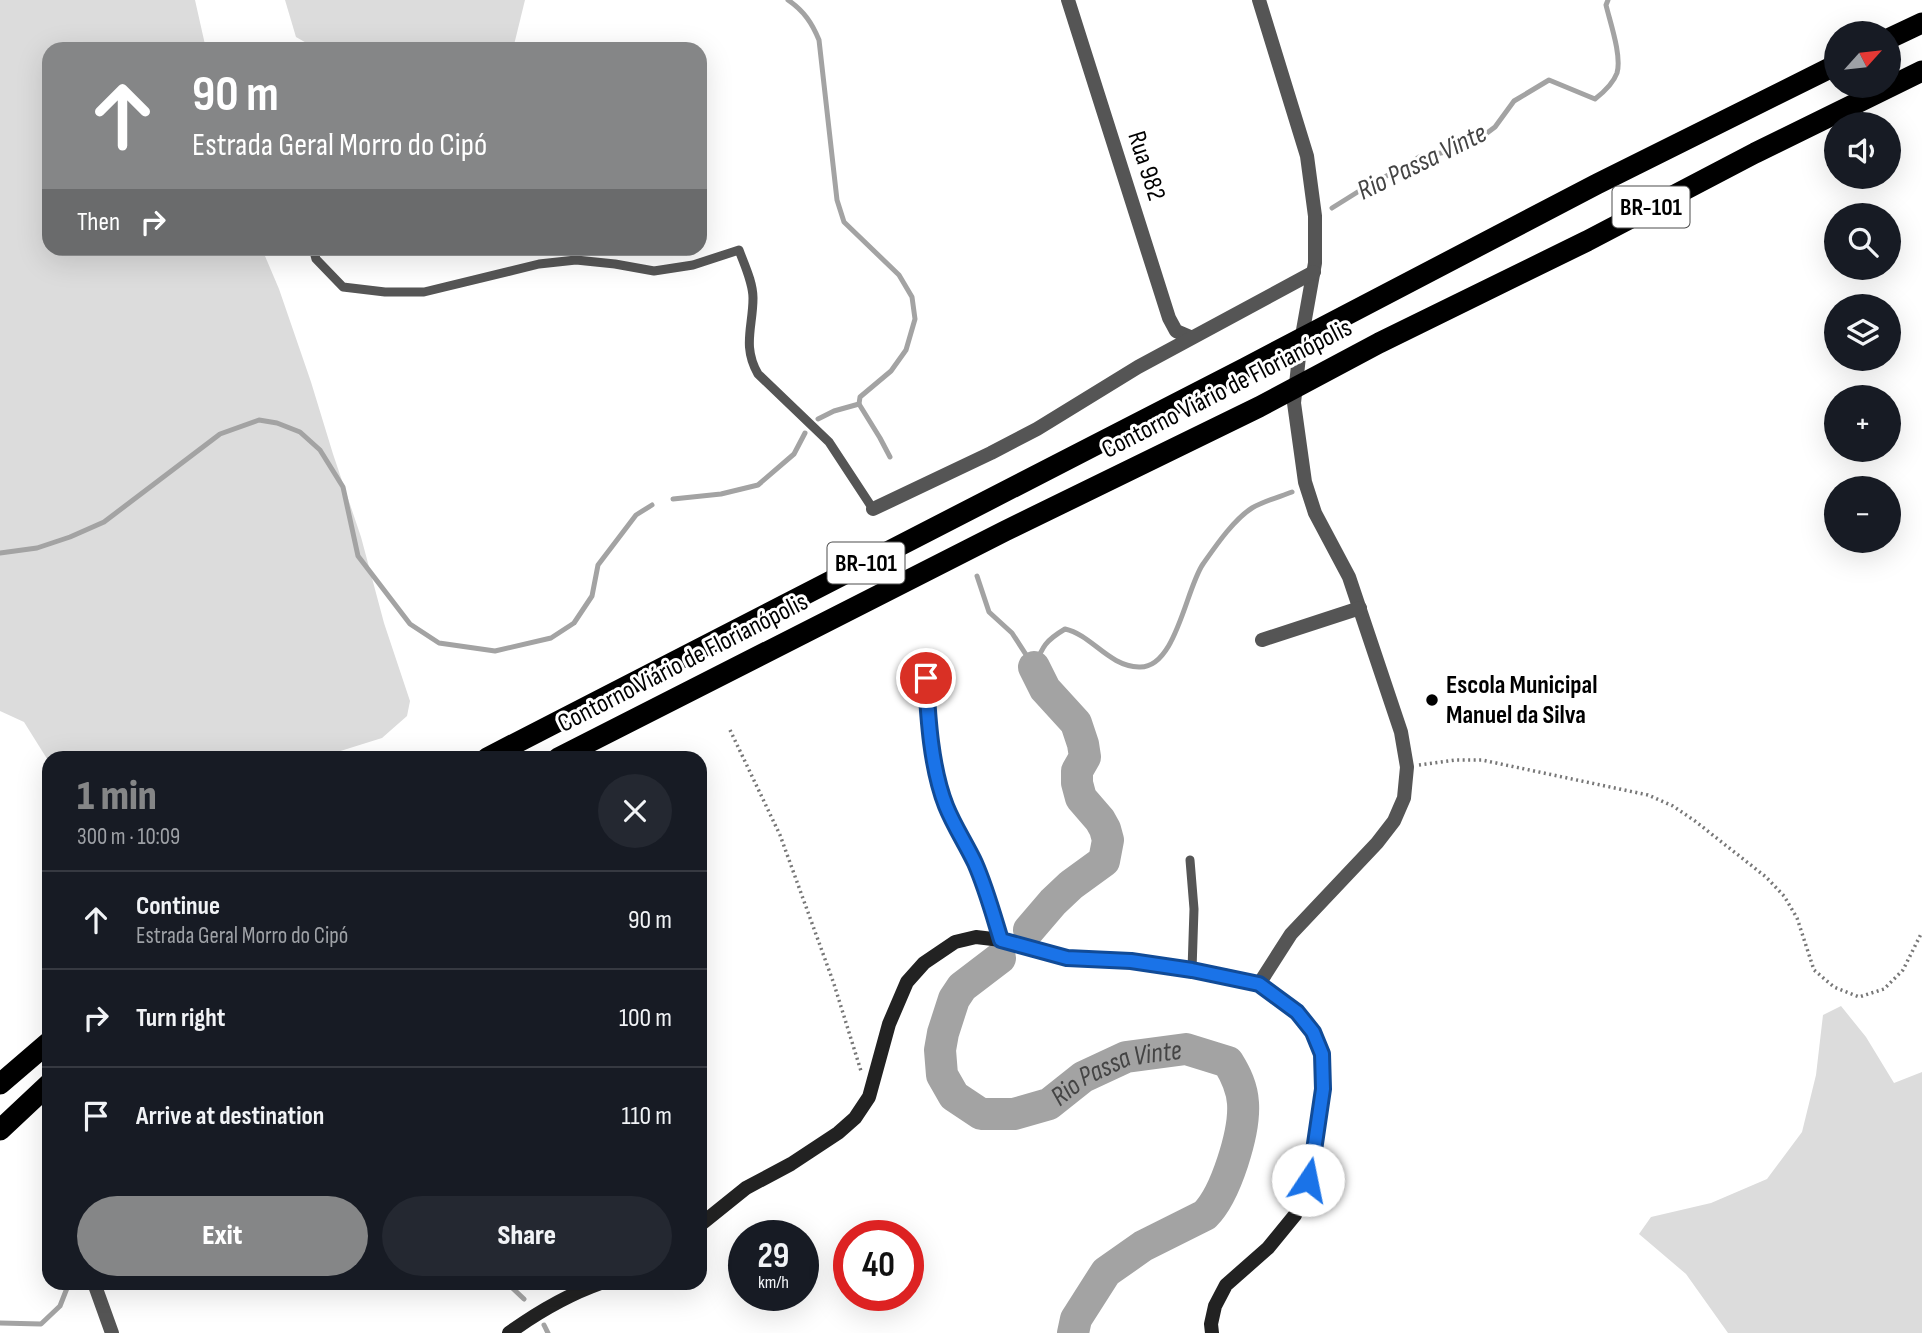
<!DOCTYPE html>
<meta charset="utf-8">
<style>
body{margin:0;font-family:"Sofia Sans Condensed",sans-serif;background:#242831;color:#f1f3f6;height:100vh;display:flex;flex-direction:column;font-size:26px;white-space:nowrap}
*{box-sizing:border-box;margin:0}
p{font-size:23px;color:#9ea1a6}
.icon{flex:none;width:38px;height:38px;fill:none;stroke:currentColor;stroke-width:2;stroke-linecap:round;stroke-linejoin:round}
.map{position:relative;flex:1;overflow:hidden}
.details{position:absolute;left:42px;top:751px;width:665px;height:539px;display:flex;flex-direction:column;background:#171b24;border-radius:21px;box-shadow:0 7px 28px #0002}
.details>*{flex:none}
.hud{position:absolute;left:42px;top:42px;width:665px;height:214px;border-radius:21px;box-shadow:0 7px 28px #0002;background:#858687;color:#fff;overflow:hidden}
.needle{width:46px;rotate:63deg}
.fabs{position:absolute;left:1824px;top:21px;display:grid;gap:14px}
.fabs a{display:grid;place-items:center;width:77px;height:77px;border-radius:50%;background:#171b24;box-shadow:0 7px 28px #0002;font-size:35px}
.speed{position:absolute;left:728px;top:1220px;display:flex;gap:14px;font-size:35px;font-weight:700;text-align:center}
.speed>*{display:grid;place-content:center;width:91px;height:91px;border-radius:50%;background:#171b24;box-shadow:0 7px 28px #0002;line-height:1}
.speed small{font-size:18px;font-weight:400}
.speed .limit{border:10px solid #d22;background:#fff;color:#111}
.pin{position:absolute;display:grid;place-items:center;width:60px;height:60px;color:#fff;margin:-30px;border:4px solid #fff;border-radius:50%;box-shadow:0 2px 7px #0007}
.me{position:absolute;width:77px;margin:-38px;rotate:11deg;stroke-linejoin:round;filter:drop-shadow(0 0 5px #0008)}
.turn{display:flex;align-items:center;gap:24px;height:147px;padding:0 35px;font-size:32px}
.turn .icon{width:91px;height:91px;stroke-width:2.5}
.turn b{display:block;font-size:49px;line-height:60px}
.then{display:flex;align-items:center;height:66px;padding:0 35px;background:#0003;gap:14px;font-size:26px}
.round{display:grid;place-items:center;flex:none;width:74px;height:74px;border-radius:37px;background:#242831}
.summary{display:flex;align-items:center;justify-content:space-between;height:119px;padding:0 35px}
h1{font-size:42px;font-weight:800;line-height:52px;color:#858687}
.action{display:flex;gap:14px;margin-top:auto;padding:14px 35px}
.action a{flex:1;height:80px;border-radius:42px;background:#858687;color:#fff;font-size:28px;font-weight:800;line-height:80px;text-align:center}
.action a+a{background:#242831;color:#f1f3f6}
ul{padding:0;list-style:none}
li{display:flex;align-items:center;gap:21px;height:98px;padding:0 35px;border-top:2px solid #363941}
li div{flex:1}
li b{display:block;font-size:26px}
li em{font-style:normal}
.map>svg:first-child{display:block}
.green{fill:#dcdcdc}
.lines{fill:none;stroke-linecap:round;stroke-linejoin:round}
.stream{stroke:#a3a3a3;stroke-width:5}
.river{stroke:#a3a3a3;stroke-width:32}
.path{stroke:#777;stroke-width:3.5;stroke-dasharray:2 3.5;stroke-linecap:butt}
.lane{stroke:#555;stroke-width:9}
.street{stroke:#555;stroke-width:14}
.secondary{stroke:#222;stroke-width:14}
.highway{stroke:#000;stroke-width:21}
.route-casing{stroke:#114b97;stroke-width:18}
.route{stroke:#1a73e8;stroke-width:12}
.poi-dot{fill:#000;stroke:#fff;stroke-width:2.5}
.labels{text-anchor:middle;dominant-baseline:central;stroke-width:6;stroke-linejoin:round;paint-order:stroke}
.shield{fill:#fff;stroke:#4c4c4c;stroke-width:2}
.shield-label{font-size:24px;font-weight:bold;fill:#000}
.street-label{font-size:26px;fill:#000;stroke:#fff}
.poi-label{font-size:26px;font-weight:bold;fill:#000;stroke:#fff;text-anchor:start}
.water-label{font-size:28px;font-style:italic;fill:#444;stroke:#fff}
</style>
<div class="map">
<svg width="1922" height="1333" viewBox="0 0 1922 1333">
<rect width="100%" height="100%" fill="#fff"/>
<g class="green">
<path d="M0,0H195L206,49H49V248L262,249L279,289L311,382L333,454L361,537L384,623L410,701L407,716L382,738L318,758H49V762L24,722L0,711Z"/>
<path d="M285,0H525L513,49H317L296,37Z"/>
<path d="M1841,1006L1866,1037L1894,1083L1922,1072V1333H1728L1686,1274L1639,1234L1651,1217L1711,1203L1767,1179L1802,1132L1816,1075L1823,1015Z"/>
</g>
<g class="lines">
<g class="stream">
<path d="M788,0C804,11 812,23 819,40L837,200L844,222L899,275L912,297L915,319L906,350L891,371L860,397L859,404L880,438L890,457"/>
<path d="M1332,208L1372,183L1409,165L1419,157L1457,150L1479,139L1495,127L1514,101L1549,80L1595,99C1604,92 1613,84 1617,73C1622,56 1610,22 1606,5L1608,0"/>
<path d="M818,419L834,411L859,404"/>
<path d="M673,499L721,494L758,485L794,454L805,433"/>
<path d="M0,553L37,548L70,537L104,522L220,434L259,420L277,423L300,432L320,450L343,487L358,556L410,624L439,643L495,651L551,638L574,623L592,596L598,565L636,515L652,505"/>
<path d="M977,576L989,612L1012,633L1034,667"/>
<path d="M1034,667C1043,646 1045,641 1065,629C1092,635 1108,666 1139,667C1176,669 1186,588 1203,564C1215,547 1234,519 1252,508C1264,501 1279,497 1292,492"/>
<path d="M507,1283L524,1299"/>
<path d="M0,1323L41,1324L60,1306L69,1283"/>
<path d="M544,1325L548,1333"/>
</g>
<g class="river">
<path d="M1029,930L1053,902L1071,885L1104,861L1108,840L1105,829L1100,820L1081,798L1077,783V771L1085,757L1083,744L1076,723L1045,689L1034,667"/>
<path id="s1" d="M1000,958L962,987L954,999L943,1033L940,1050L942,1075L954,1096L981,1114H1014L1049,1104L1083,1077L1126,1057L1186,1049L1228,1062C1236,1075 1242,1087 1243,1103C1245,1132 1226,1194 1205,1215L1143,1246L1106,1272L1076,1319L1073,1333"/>
</g>
<g class="path">
<path d="M730,730L780,835L834,984L861,1071"/>
<path d="M1419,765L1456,760H1482L1648,795L1673,806L1695,821L1766,877L1784,896L1797,918L1814,970L1834,987L1859,997L1884,989L1903,970L1922,932"/>
</g>
<g class="lane">
<path d="M313,248L316,259L343,287L385,292H424L539,264L576,260L615,264L654,271L693,265L739,250C744,264 753,282 753,298C753,327 742,346 758,374L829,442L873,509"/>
<path d="M1190,860L1194,909L1192,970"/>
</g>
<g class="street">
<path d="M1068,0L1169,318L1176,331L1190,337"/>
<path d="M1259,0L1307,156L1315,216V263L1300,347L1294,403L1305,482L1315,513L1349,577L1401,732L1407,767L1404,798L1394,821L1377,843L1291,934L1259,984"/>
<path d="M873,509L991,453L1037,429L1138,367L1314,272"/>
<path d="M1262,640L1360,608"/>
<path d="M926,662C928,707 929,763 946,805C954,825 966,844 975,863C986,888 993,914 1001,940"/>
<path d="M94,1283L112,1333"/>
</g>
<g class="secondary">
<path d="M700,1225L746,1188L791,1164L838,1133L855,1118L869,1097L889,1024L907,982L924,963L955,942L976,937L1001,940L1067,958L1131,961L1227,976L1259,984L1297,1012L1313,1032L1322,1054L1323,1089L1312,1164L1303,1196L1295,1215L1268,1248L1226,1285L1215,1306L1211,1324L1212,1333"/>
<path d="M509,1333C538,1312 567,1295 601,1283"/>
</g>
<g class="highway">
<path d="M1888,39L1922,23"/>
<path d="M487,758L1245,368L1597,184L1836,65"/>
<path d="M558,758L1005,531L1259,407L1379,343L1587,241L1755,153L1922,71"/>
<path d="M0,1084L49,1042"/>
<path d="M0,1130L49,1084"/>
</g>
</g>
<g class="lines">
<defs>
<path id="route" d="M926,678C928,718 931,768 946,806C954,826 966,844 975,863C986,888 993,914 1001,940L1067,958L1131,961L1192,970L1259,984L1297,1012L1313,1032L1322,1054L1323,1089L1312,1164L1308,1180"/>
</defs>
<use href="#route" class="route-casing"/>
<use href="#route" class="route"/>
</g>
<circle class="poi-dot" cx="1432" cy="700" r="7"/>
<g class="labels">
<g class="shield">
<rect x="1612.5" y="186.5" width="77" height="41" rx="5"/>
<rect x="827.5" y="542.5" width="77" height="41" rx="5"/>
</g>
<g class="shield-label">
<text x="1651" y="207">BR-101</text>
<text x="866" y="563">BR-101</text>
</g>
<g class="street-label">
<text transform="translate(1146 166) rotate(72)">Rua 982</text>
<text transform="translate(1227 389) rotate(-27)">Contorno Viário de Florianópolis</text>
<text transform="translate(683 663) rotate(-27)">Contorno Viário de Florianópolis</text>
</g>
<g class="poi-label">
<text x="1446" y="685">Escola Municipal<tspan x="1446" dy="30">Manuel da Silva</tspan></text>
</g>
<g class="water-label">
<text transform="translate(1422 162) rotate(-26)">Rio Passa Vinte</text>
<text stroke="none"><textPath href="#s1" startOffset="343">Rio Passa Vinte</textPath></text>
</g>
</g>
</svg>
<div class="fabs">
<a><svg class="needle" viewBox="-14 -14 28 28"><path d="M0-13l5 13h-10z" fill="#e53935"/><path d="M0 13l5-13h-10z" fill="#9ea1a6"/></svg></a>
<a><svg class="icon" aria-label="sound" viewBox="0 0 24 24"><path d="M4 9h4l5-4v14l-5-4H4zM17 9q2 3 0 6"/></svg></a>
<a><svg class="icon" aria-label="search" viewBox="0 0 24 24"><circle cx="10" cy="10" r="6"/><path d="M15 15l6 6"/></svg></a>
<a><svg class="icon" aria-label="layers" viewBox="0 0 24 24"><path d="M12 4l9 5-9 5-9-5zM3 14l9 5 9-5"/></svg></a>
<a>+</a>
<a>−</a>
</div>
<div class="speed"><div>29<small>km/h</small></div><div class="limit">40</div></div>
<div class="pin" style="left:926px;top:678px;background:#d93025"><svg class="icon" aria-label="arrive" viewBox="0 0 24 24"><path d="M6 21V4h12l-3 4 3 4H6"/></svg></div>
<svg class="me" style="left:1308px;top:1180px" viewBox="-20 -20 40 40"><circle r="19" fill="#fff"/><path d="M0-13L10 11 0 6-10 11z" fill="#1a73e8"/></svg>
<div class="hud">
<div class="turn"><svg class="icon" aria-label="ahead" viewBox="0 0 24 24"><path d="M12 20V5M6 11l6-6 6 6"/></svg><div><b>90 m</b>Estrada Geral Morro do Cipó</div></div>
<div class="then">Then<svg class="icon" aria-label="right" viewBox="0 0 24 24"><path d="M7 20v-9h11M14 6l5 5-5 5"/></svg></div>
</div>
<section class="details">
<div class="summary"><div><h1>1 min</h1><p>300 m · 10:09</p></div><a class="round"><svg class="icon" aria-label="close" viewBox="0 0 24 24"><path d="M6 6l12 12M18 6L6 18"/></svg></a></div>
<ul>
<li><svg class="icon" aria-label="ahead" viewBox="0 0 24 24"><path d="M12 20V5M6 11l6-6 6 6"/></svg><div><b>Continue</b><p>Estrada Geral Morro do Cipó</p></div><em>90 m</em></li>
<li><svg class="icon" aria-label="right" viewBox="0 0 24 24"><path d="M7 20v-9h11M14 6l5 5-5 5"/></svg><div><b>Turn right</b></div><em>100 m</em></li>
<li><svg class="icon" aria-label="arrive" viewBox="0 0 24 24"><path d="M6 21V4h12l-3 4 3 4H6"/></svg><div><b>Arrive at destination</b></div><em>110 m</em></li>
</ul>
<div class="action"><a>Exit</a><a>Share</a></div>
</section>
</div>
